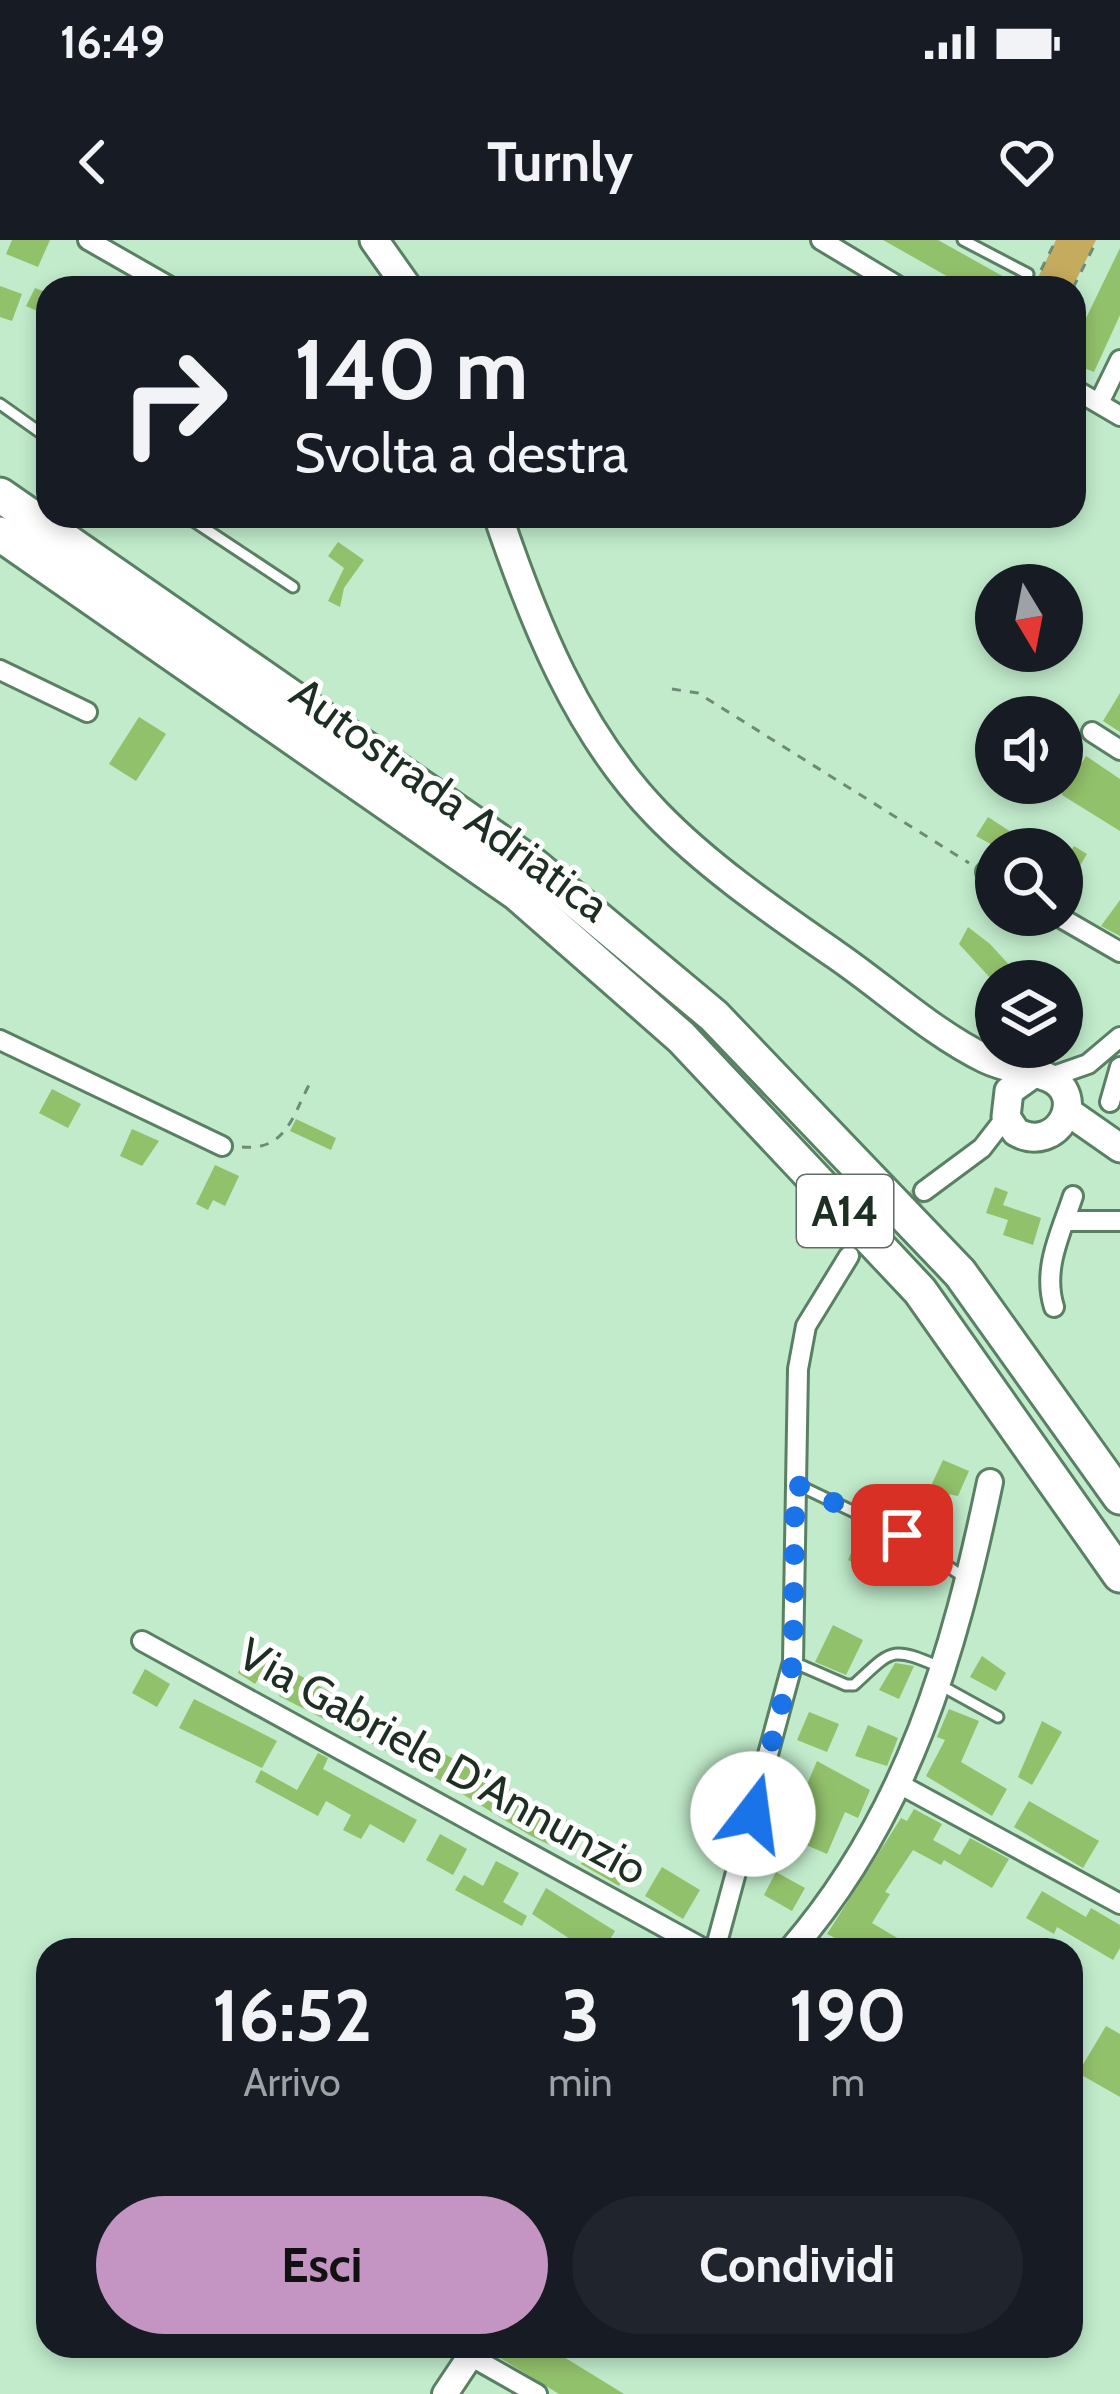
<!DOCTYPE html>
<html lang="it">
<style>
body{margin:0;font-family:Cabin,sans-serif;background:#20242c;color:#f1f3f6;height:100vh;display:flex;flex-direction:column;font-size:45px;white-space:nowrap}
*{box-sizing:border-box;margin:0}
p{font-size:39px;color:#9ea1a6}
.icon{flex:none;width:66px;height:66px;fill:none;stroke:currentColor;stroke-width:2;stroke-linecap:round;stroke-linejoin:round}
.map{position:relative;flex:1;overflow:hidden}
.details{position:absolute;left:36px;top:1698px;width:1047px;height:420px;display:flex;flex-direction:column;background:#171b24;border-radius:36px;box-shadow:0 6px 18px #0003}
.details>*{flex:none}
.banner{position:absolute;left:36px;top:36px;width:1050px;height:252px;border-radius:36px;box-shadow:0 6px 18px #0003;background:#171b24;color:#f1f3f6;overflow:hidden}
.needle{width:78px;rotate:170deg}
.buttons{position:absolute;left:975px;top:324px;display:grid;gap:24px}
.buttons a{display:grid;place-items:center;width:108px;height:108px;border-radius:50%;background:#171b24;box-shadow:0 6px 18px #0003;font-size:60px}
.pin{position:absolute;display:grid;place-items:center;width:102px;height:102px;color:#fff;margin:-51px;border-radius:24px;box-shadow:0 6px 18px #0006}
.me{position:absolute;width:132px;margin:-66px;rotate:15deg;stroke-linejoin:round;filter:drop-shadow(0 0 9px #0008)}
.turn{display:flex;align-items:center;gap:42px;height:252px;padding:0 60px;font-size:54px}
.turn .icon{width:156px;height:156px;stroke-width:2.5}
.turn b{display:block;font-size:84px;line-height:102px}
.eta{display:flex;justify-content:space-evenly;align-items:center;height:204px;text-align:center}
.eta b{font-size:72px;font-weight:700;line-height:84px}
.button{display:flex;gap:24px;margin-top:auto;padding:24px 60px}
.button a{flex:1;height:138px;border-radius:72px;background:#c494c3;color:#111;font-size:48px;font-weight:700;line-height:138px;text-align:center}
.button a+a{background:#20242c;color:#f1f3f6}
.status{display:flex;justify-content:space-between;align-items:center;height:84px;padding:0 60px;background:#171b24;direction:ltr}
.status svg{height:33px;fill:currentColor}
header{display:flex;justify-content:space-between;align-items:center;height:156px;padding:0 60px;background:#171b24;font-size:54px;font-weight:700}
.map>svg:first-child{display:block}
.green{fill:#c4ab5d}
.building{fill:#92c16b}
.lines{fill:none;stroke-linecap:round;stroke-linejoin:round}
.minor-tunnel{stroke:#a0c5a9;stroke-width:18;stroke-dasharray:18 9;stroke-linecap:butt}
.service-casing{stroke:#5a8064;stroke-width:15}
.minor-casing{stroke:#5a8064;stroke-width:24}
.tertiary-casing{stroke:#5a8064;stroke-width:30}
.secondary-casing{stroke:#5a8064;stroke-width:33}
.motorway-casing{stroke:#5a8064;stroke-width:39}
.path{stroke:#6e8b75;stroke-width:3;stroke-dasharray:9 9;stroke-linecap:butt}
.service{stroke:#fff;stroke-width:9}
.minor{stroke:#fff;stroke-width:18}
.tertiary{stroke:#fff;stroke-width:24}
.secondary{stroke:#fff;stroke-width:27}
.motorway{stroke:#fff;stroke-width:33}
.route{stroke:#1a73e8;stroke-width:21;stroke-dasharray:0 37.8}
.labels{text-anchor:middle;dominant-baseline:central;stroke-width:10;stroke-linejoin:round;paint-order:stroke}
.shield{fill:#fff;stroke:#616d64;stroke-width:3}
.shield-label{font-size:42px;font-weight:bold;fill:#1d2e22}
.street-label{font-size:45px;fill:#1d2e22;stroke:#fff}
</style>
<div class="status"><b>16:49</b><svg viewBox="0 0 49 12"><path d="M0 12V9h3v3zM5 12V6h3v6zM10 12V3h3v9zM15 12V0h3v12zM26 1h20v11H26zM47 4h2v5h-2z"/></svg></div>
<header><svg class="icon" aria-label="back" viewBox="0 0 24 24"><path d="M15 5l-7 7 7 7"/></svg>Turnly<svg class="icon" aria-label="heart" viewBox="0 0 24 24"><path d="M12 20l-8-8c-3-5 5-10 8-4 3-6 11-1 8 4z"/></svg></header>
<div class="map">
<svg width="1120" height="2154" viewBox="0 0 1120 2154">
<rect width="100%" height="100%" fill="#c1ebcb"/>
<path class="green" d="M1056,0H1096L1072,48H1033Z"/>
<g class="building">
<path d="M12,0H50L38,27L6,14Z"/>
<path d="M883,0H938L1024,48H968Z"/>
<path d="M1120,8V75L1094,132L1074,124V103Z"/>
<path d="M0,46L22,54L12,81L0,77Z"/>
<path d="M35,48L48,53L39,72L26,66Z"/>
<path d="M338,302L364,320L344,348L340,367L328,361L344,328L328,316Z"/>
<path d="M1120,453V492L1103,481Z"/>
<path d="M139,477L166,494L136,541L109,524Z"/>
<path d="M1086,516L1120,539V591L1062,555V531L1073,537Z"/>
<path d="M988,577L1011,592L1000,609L976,596Z"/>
<path d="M1074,606L1087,614L1062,656V625Z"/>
<path d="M1120,660V696L1101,686Z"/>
<path d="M968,687L990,704L1024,741H993L959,704Z"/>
<path d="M52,849L81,864L68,888L39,873Z"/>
<path d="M296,879L336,898L331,910L290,891Z"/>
<path d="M132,889L159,901L142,926L120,916Z"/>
<path d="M215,925L239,936L225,966L213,960L208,970L196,964Z"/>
<path d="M995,947L1008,952L1003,965L1041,978L1033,1005L1003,995L1008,980L986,973Z"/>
<path d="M943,1220L969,1231L958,1256L929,1250Z"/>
<path d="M863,1286L895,1302L880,1335L848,1320Z"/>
<path d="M833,1385L863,1400L846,1435L815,1422Z"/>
<path d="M251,1409L570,1582L560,1601L554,1598L550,1605L531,1596L423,1530L279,1456L284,1447L261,1434L255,1444L238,1433Z"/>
<path d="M982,1416L1006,1433L996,1451L970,1437Z"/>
<path d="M895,1423L914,1426L899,1459L879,1450Z"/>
<path d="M145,1429L170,1444L157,1467L132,1453Z"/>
<path d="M194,1459L277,1501L262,1528L179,1488Z"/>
<path d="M949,1469L979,1481L961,1522L1007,1549L992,1576L926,1536L945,1500L937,1497Z"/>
<path d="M809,1472L839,1484L827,1512L797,1500Z"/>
<path d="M1042,1481L1062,1492L1032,1545L1018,1537Z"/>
<path d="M868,1485L898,1498L887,1526L855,1516Z"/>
<path d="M318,1513L328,1518L323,1529L417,1580L404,1603L370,1584L361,1599L343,1590L351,1575L326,1561L318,1576L255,1542L261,1530L297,1550Z"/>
<path d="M817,1521L870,1550L858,1578L845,1572L827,1614L797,1601L812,1566L800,1561Z"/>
<path d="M1029,1561L1099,1601L1083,1628L1014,1587Z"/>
<path d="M914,1569L942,1584L933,1600L960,1615L970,1598L1009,1619L992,1648L944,1620L941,1625L913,1610L885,1652L890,1654L872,1683L899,1699L893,1710H859L827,1694L901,1578L907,1581Z"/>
<path d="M440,1594L467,1609L453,1635L426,1620Z"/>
<path d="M598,1595L636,1617L619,1646L581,1624Z"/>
<path d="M496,1621L519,1633L503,1662L527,1676L522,1686L455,1650L464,1635L483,1646Z"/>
<path d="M662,1627L700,1650L683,1679L645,1656Z"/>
<path d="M776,1632L805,1648L792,1671L764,1655Z"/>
<path d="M546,1648L615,1691L604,1710H587L532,1674Z"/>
<path d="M1042,1651L1086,1677L1091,1668L1120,1685V1708L1113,1720L1057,1687L1054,1694L1026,1678Z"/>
<path d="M1106,1786L1120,1794V1857L1078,1833Z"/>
<path d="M493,2106H546L624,2154H559L492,2113Z"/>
</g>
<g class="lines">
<path class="minor-tunnel" d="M849,1016L924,951"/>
<defs>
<g id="service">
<path d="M963,0L1028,34"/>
<path d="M0,164L48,198"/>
<path d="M186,276L293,347"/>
<path d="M796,1244L902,1295L965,1338"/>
<path d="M793,1422L846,1445H854C893,1409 890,1406 940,1427"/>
<path d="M940,1445L998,1477"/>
</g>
<g id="minor">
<path d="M88,0L172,48"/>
<path d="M821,0L901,48"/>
<path d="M1074,149L1120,176"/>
<path d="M1099,163L1120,120"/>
<path d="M0,430L87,472"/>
<path d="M1092,492L1120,510"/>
<path d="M986,632L996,639"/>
<path d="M1056,675L1120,712"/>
<path d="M0,800L222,906"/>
<path d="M1048,838L1088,824L1120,797"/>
<path d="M1110,862L1120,827"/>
<path d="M924,951L982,908L1006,877"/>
<path d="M1065,981H1120"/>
<path d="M1054,1067C1042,1028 1061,993 1073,956"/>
<path d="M142,1401L706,1710"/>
<path d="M901,1545L1120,1664"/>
<path d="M715,1710L793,1422L798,1129L806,1086L849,1016"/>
<path d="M470,2116L537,2154"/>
</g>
<g id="tertiary">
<path d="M791,1710C908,1575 954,1414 990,1242"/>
<path d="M445,2154L477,2106"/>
</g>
<g id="secondary">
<path d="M374,0L408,48"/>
<path d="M498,276C534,382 577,491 656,573C708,627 774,672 836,715C884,748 934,794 986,819C1007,829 1028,830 1047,837C1090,854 1058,915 1016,892L1006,877L1009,851L1030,836"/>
<path d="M1067,871L1120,908"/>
</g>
<g id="motorway">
<path d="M0,255L533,625L714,776L960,1033L1120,1257"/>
<path d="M0,294L518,654L681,797L920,1051L1120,1335"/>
</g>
</defs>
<use href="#service" class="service-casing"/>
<use href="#minor" class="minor-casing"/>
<use href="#tertiary" class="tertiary-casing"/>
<use href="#secondary" class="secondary-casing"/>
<use href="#motorway" class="motorway-casing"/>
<g class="path">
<path d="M1041,30L1056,0"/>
<path d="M1073,48L1097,0"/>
<path d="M672,449L698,453L969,623"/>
<path d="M242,907C285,911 292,878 309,845"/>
</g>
<use href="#service" class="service"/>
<use href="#minor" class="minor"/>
<use href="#tertiary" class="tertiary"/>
<use href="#secondary" class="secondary"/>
<use href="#motorway" class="motorway"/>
</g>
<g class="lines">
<path class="route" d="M753,1574L793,1422L795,1244L902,1295"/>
</g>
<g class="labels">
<rect class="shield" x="797" y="935" width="96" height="72" rx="9"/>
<g class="shield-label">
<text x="845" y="971">A14</text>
</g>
<g class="street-label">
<text transform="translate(450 559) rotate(36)">Autostrada Adriatica</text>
<text transform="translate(443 1521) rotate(29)">Via Gabriele D'Annunzio</text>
</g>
</g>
</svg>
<div class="buttons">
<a><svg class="needle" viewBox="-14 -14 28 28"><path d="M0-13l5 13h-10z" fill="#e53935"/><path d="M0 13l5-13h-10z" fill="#9ea1a6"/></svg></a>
<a><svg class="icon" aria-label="sound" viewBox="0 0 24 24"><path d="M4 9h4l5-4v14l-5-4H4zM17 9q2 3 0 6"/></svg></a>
<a><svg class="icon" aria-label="search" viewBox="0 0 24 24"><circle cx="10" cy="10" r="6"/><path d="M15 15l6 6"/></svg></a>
<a><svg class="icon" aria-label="layers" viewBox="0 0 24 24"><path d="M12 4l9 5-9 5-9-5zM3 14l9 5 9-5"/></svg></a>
</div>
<div class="pin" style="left:902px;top:1295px;background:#d93025"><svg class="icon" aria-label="arrive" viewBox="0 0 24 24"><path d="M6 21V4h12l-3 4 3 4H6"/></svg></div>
<svg class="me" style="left:753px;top:1574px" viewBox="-20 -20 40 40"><circle r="19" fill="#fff"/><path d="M0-13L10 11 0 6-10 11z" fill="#1a73e8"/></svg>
<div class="banner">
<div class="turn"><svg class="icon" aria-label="right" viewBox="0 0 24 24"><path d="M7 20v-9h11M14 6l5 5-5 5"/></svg><div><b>140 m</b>Svolta a destra</div></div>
</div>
<section class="details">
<div class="eta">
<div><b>16:52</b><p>Arrivo</p></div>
<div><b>3</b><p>min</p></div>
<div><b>190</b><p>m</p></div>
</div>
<div class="button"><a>Esci</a><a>Condividi</a></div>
</section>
</div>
